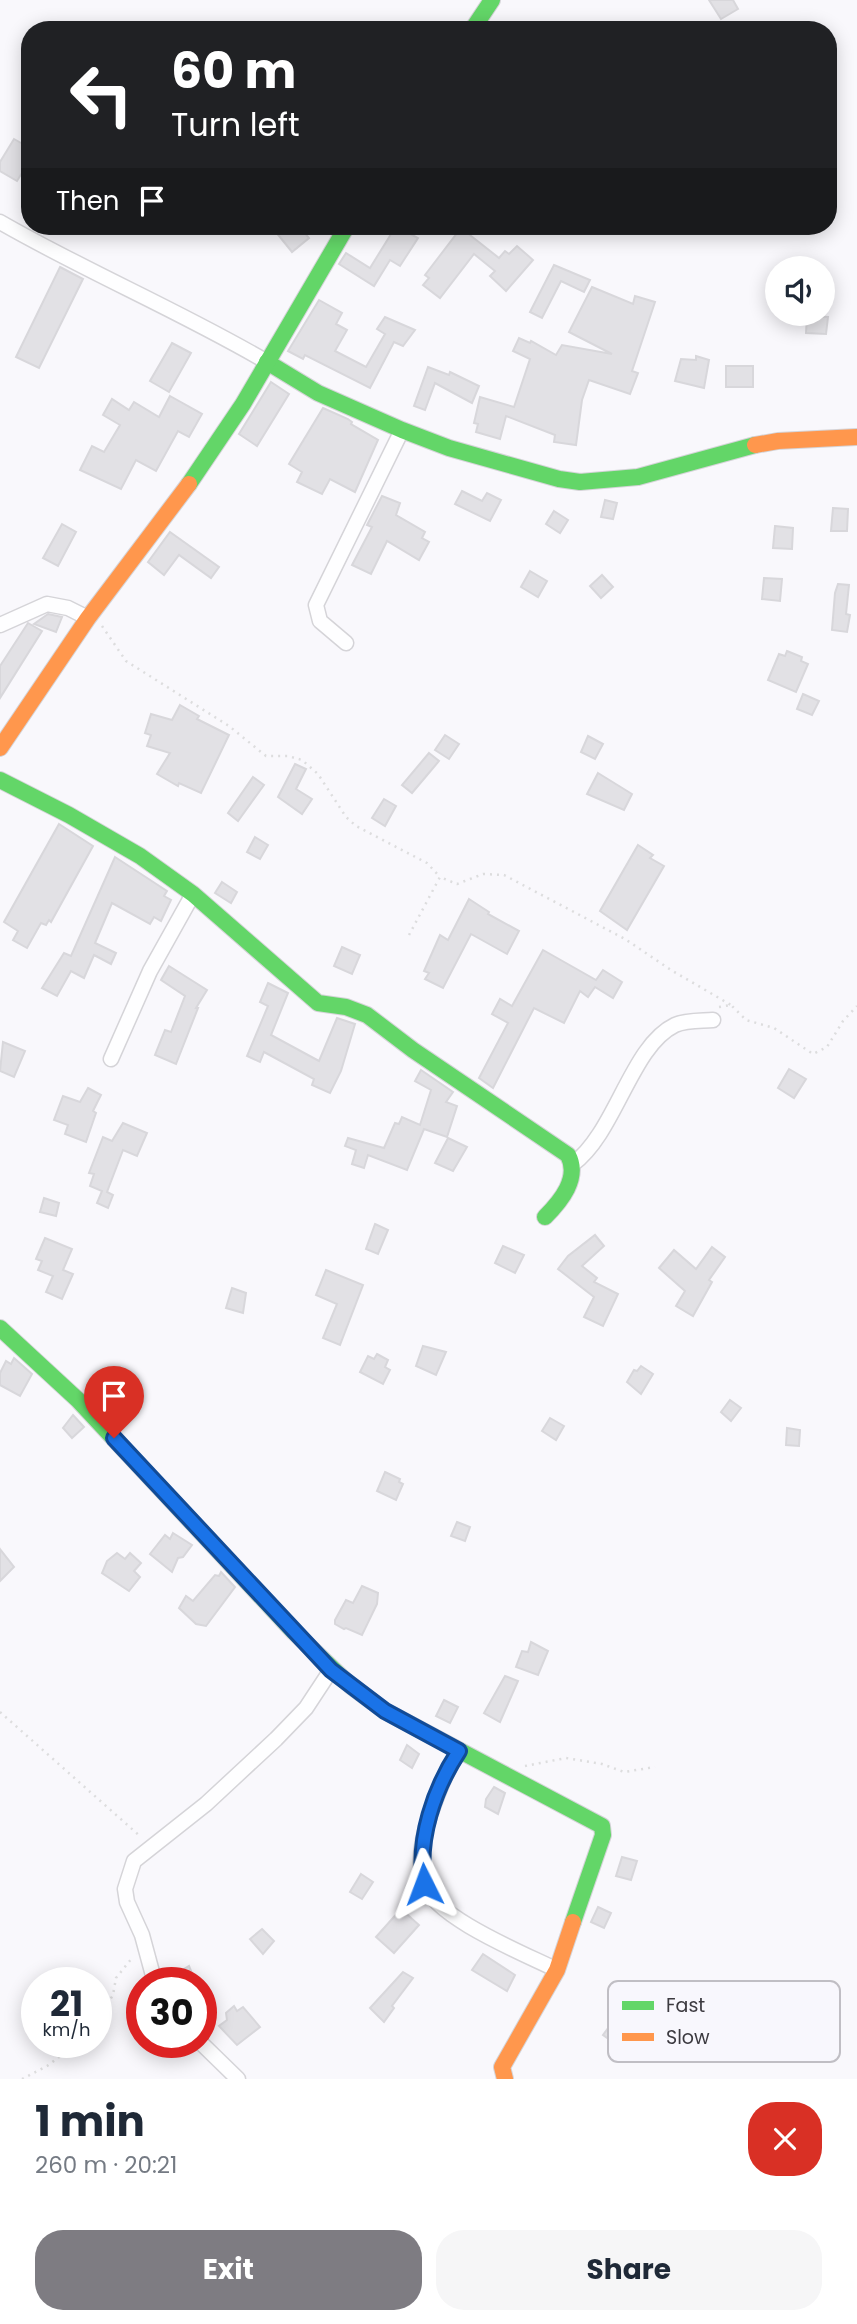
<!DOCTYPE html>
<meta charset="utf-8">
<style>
body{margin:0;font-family:Poppins,sans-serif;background:#f6f6f7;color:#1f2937;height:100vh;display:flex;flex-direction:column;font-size:26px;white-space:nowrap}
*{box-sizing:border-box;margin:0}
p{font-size:23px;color:#747a83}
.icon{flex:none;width:38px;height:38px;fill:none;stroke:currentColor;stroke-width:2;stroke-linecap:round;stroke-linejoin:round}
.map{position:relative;height:2079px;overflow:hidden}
.details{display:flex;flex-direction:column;background:#fff;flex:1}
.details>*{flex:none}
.hud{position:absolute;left:21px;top:21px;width:816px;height:214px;border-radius:28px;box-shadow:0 4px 18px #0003;background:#202124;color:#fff;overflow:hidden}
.tools{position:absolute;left:765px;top:256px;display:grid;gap:14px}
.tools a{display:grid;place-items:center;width:70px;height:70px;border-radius:50%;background:#fff;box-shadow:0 4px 18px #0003;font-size:35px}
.speed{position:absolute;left:21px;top:1967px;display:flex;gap:14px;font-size:35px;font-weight:700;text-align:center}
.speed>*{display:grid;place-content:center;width:91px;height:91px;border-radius:50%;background:#fff;box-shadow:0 4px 18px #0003;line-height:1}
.speed small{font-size:18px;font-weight:400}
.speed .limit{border:10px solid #d22;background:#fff;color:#111}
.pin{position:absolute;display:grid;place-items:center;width:60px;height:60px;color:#fff;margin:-72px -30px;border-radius:50% 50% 50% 0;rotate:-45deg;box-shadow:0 0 7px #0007}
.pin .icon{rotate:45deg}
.me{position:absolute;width:77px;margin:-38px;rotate:357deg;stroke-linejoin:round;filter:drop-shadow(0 0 5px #0008)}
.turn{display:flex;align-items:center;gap:24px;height:147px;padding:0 35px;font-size:32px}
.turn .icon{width:91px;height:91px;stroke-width:2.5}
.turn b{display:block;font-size:49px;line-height:60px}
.then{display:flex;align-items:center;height:66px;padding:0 35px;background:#0003;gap:14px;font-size:26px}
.round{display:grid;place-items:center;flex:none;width:74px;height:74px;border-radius:28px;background:#f6f6f7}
.summary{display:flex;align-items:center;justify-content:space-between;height:119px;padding:0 35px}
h1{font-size:42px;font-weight:700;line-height:52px}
.cta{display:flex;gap:14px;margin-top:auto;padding:14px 35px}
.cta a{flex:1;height:80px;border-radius:28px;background:#7e7c82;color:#fff;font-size:28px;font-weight:700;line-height:80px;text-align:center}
.cta a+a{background:#f6f6f7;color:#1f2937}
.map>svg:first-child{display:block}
.building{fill:#e2e1e5;stroke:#d8d7db;stroke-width:2}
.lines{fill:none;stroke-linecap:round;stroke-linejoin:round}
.street-casing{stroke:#d5d4d8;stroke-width:17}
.fast-casing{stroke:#d5d4d8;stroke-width:18}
.slow-casing{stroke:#d5d4d8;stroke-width:18}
.path{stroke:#ddddde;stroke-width:2.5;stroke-dasharray:2 5;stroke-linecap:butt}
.street{stroke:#fefeff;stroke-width:14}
.fast{stroke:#63d668;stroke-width:16}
.slow{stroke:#ff974d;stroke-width:16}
.route-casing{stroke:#114b97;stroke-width:18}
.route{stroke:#1a73e8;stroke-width:12}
.key{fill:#f8f7fd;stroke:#c0bec4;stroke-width:2}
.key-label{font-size:19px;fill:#3c3a40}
</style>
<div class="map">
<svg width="857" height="2079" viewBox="0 0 857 2079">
<rect width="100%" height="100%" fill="#f9f8fc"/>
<g class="building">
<path d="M709,0H733L738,9L721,19Z"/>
<path d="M14,139L30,148V160L17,181L0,171V162Z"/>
<path d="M271,226H299L309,238L292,252Z"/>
<path d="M396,226L418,238L400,266L390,260L374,286L339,264L346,253L370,268Z"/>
<path d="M461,228L499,258L505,251L509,254L517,246L533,260L506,291L490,276L495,271L474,254L440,298L423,285L429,278L425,275Z"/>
<path d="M554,265L590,280L584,292L561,281L542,318L530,312Z"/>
<path d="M60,267L83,279L39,368L16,357Z"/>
<path d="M592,287L633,304L635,296L655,302L632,371L638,373L630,394L589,380L582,400L576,445L554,442L555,435L506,416L500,439L476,432L478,424L474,423L480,397L514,407L530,359L513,351L519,338L530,343L531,341L556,355L562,345L612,354L569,332Z"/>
<path d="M319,300L342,313L336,324L347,330L335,351L366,367L385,334L377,329L385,317L415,330L403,346L394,342L370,388L305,355L303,359L288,351Z"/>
<path d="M807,316L828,317L826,334L806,333Z"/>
<path d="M172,343L191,353L169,392L150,381Z"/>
<path d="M696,356L709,360L704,388L675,381L681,359L696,360Z"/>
<rect x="726" y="366" width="27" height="21"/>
<path d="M428,367L449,375L450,372L479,386L472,403L435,383L425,410L414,406Z"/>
<path d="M271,382L289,394L257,446L239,434Z"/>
<path d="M170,396L202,414L189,437L178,431L156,471L136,460L121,489L80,470L92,446L104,452L120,425L103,415L112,399L129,410L134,402L159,417Z"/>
<path d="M323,408L348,419L352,422L351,424L378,440L355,492L330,479L322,494L297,482L302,472L289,464Z"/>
<path d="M462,491L482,501L487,493L501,500L490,521L455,504Z"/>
<path d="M382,496L400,503L396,515L425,532L422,538L429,542L419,560L387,541L371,574L352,565L372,527L367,525Z"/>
<path d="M605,500L617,503L613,519L601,517Z"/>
<path d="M833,508L848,509L847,531H831Z"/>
<path d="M554,511L568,520L560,533L546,524Z"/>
<path d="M62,524L76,532L58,566L43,558Z"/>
<path d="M775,526L793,528L792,549L773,548Z"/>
<path d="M170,532L219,567L211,578L179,555L164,575L148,562Z"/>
<path d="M530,571L547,581L538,597L521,587Z"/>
<path d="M602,575L613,587L601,598L590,586Z"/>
<path d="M764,578L782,579L780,601L762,599Z"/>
<path d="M838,584L849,585L846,614L850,615L847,632L832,630L835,593Z"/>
<path d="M48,614L62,617L56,632L34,624Z"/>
<path d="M28,623L42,631L0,698V666Z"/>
<path d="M787,651L802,657L801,661L808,664L796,692L768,680L779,654L785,656Z"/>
<path d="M803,694L819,701L812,715L797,709Z"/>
<path d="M180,705L199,716L197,719L229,735L201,793L179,783L178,786L157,774L170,753L147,746L151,735L145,733L151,714L172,720Z"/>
<path d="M445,735L459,744L449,759L435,750Z"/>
<path d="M588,736L603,744L595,759L581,752Z"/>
<path d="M429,753L439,761L412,793L402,785Z"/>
<path d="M295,764L306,769L296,789L312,799L302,814L278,797Z"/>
<path d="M598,773L632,794L624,810L587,794Z"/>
<path d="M253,777L264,785L238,821L228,813Z"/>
<path d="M384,799L396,806L385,826L372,818Z"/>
<path d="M59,824L93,846L51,922L49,920L46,925L41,923L27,948L13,940L18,931L4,922Z"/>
<path d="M255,837L268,845L260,859L247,852Z"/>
<path d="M638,845L653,855L650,858L664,866L627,930L600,911Z"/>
<path d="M115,857L167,891L164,896L171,900L161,921L154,917L150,924L112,903L95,943L116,953L111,964L94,955L84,978L71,971L57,996L42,988L64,953L71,956Z"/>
<path d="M222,882L237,892L231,903L215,893Z"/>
<path d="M469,899L489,912L488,914L519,931L507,954L471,934L443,988L425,979L429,973L424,971L440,935L448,940Z"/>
<path d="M342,947L360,955L352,974L334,966Z"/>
<path d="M543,950L596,980L603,970L622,982L613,998L595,987L588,997L580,991L564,1023L534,1008L493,1088L479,1078L508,1023L492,1014L500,999L512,1006Z"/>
<path d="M169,966L207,990L196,1008H198L176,1064L155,1055L165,1030L171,1032L185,996L161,980Z"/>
<path d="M268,983L288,993L271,1035L319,1061L337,1018L355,1024L341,1071L330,1093L312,1085L314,1079L264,1052L260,1062L247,1056L268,1006L260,1002Z"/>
<path d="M3,1042L25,1051L14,1077L0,1071Z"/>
<path d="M789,1069L806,1079L794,1098L778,1088Z"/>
<path d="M421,1070L453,1092L446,1102L457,1106L447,1137L424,1129L407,1170L368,1155L364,1168L352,1164L356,1150L345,1146L348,1138L384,1148L395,1123L399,1124L402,1117L420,1125L431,1090L415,1081Z"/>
<path d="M88,1088L101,1095L93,1111L96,1113L86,1142L65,1134L68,1125L54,1120L63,1096L80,1102Z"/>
<path d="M123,1123L147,1133L137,1156L123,1150L107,1192L113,1195L108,1208L97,1203L102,1191L90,1186L94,1174L89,1173L103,1137L112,1141Z"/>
<path d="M448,1138L467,1147L453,1171L435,1163Z"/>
<path d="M44,1198L59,1203L56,1216L40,1212Z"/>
<path d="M375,1224L388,1230L378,1254L366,1249Z"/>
<path d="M595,1235L604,1246L582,1266L597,1278L594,1282L618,1294L603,1326L584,1317L594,1297L558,1269L568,1256Z"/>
<path d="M45,1238L72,1249L63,1270L73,1274L62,1299L46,1292L53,1276L38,1270L42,1261L36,1259Z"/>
<path d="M503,1246L524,1255L515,1273L495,1263Z"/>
<path d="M712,1247L725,1257L709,1280L712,1282L693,1316L676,1306L685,1291L659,1268L674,1250L696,1269Z"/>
<path d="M326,1270L363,1285L340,1345L323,1338L337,1304L316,1295Z"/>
<path d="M232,1288L246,1293L243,1313L226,1308Z"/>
<path d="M423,1346L446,1352L436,1375L416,1366Z"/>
<path d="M377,1354L388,1360L385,1367L390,1370L383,1384L360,1372L368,1356L374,1359Z"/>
<path d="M14,1358L32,1374L20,1396L0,1385V1373L6,1361L11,1364Z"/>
<path d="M641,1366L653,1374L641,1394L627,1382L634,1370L637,1371Z"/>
<path d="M730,1400L741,1408L731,1421L721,1412Z"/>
<path d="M73,1415L84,1427L72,1438L63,1428Z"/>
<path d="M550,1418L564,1426L556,1440L542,1431Z"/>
<path d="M787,1428L800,1430L799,1446L786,1445Z"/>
<path d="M385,1472L400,1479L399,1482L403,1484L396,1500L377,1491Z"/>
<path d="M457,1522L470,1527L465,1541L451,1536Z"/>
<path d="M173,1533L192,1545L183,1557L178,1558L172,1572L150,1554L165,1535L170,1539Z"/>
<path d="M0,1549L14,1567L0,1581Z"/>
<path d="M117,1553L125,1559L130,1553L141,1563L134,1571L140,1577L129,1591L102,1573L107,1561Z"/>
<path d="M221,1572L235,1587L206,1626L196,1624L179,1608L186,1596L193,1601L215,1575L219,1576Z"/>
<path d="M362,1586L378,1593L377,1604L362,1635L346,1628L344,1629L335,1624V1620L346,1600L353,1603Z"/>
<path d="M531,1642L548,1651L538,1675L516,1667L522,1651L528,1652Z"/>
<path d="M505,1676L518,1681L500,1722L484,1713Z"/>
<path d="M444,1700L458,1707L450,1723L436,1716Z"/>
<path d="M407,1745L419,1754L412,1768L400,1760Z"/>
<path d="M494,1787L505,1793L498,1814L485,1807L486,1799Z"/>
<path d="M622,1857L637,1861L631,1880L616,1876Z"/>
<path d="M361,1874L373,1882L362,1899L350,1892Z"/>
<path d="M598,1907L611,1913L604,1928L591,1922Z"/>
<path d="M401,1909L419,1925L394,1953L376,1937Z"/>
<path d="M262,1929L274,1941L263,1954L250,1939Z"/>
<path d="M483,1954L515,1975L507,1991L472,1970Z"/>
<path d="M189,1966L196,1983H164V1981Z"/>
<path d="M403,1972L413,1978L392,2006L394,2008L384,2022L370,2008Z"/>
<path d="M234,2006L237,2011L243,2007L260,2027L237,2045L219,2026L227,2020L226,2013Z"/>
<path d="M611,2024L628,2035L620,2047L603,2035Z"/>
</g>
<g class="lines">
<defs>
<g id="street">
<path d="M0,222C87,272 180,311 267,362"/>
<path d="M0,625L47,604L68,608L88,618"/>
<path d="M346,643L320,621L316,605L402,430"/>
<path d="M111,1059L150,971L193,894"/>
<path d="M573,1164C616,1132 631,1046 675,1025C686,1020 701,1021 713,1020"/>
<path d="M459,1751C446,1771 438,1793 430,1815C423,1835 417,1862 424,1884C435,1918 525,1954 557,1970"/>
<path d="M155,1983L142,1935L127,1902L125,1889L134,1861L206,1804L276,1739L306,1708L331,1670"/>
<path d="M200,2042L238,2079"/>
</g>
<g id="fast">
<path d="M472,30L492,0"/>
<path d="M267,362L318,393L402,430L449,448L559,479L580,482L638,477L755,445"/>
<path d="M189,484L243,404L347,226"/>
<path d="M0,780L69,815L140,856L193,894L318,1003L346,1007L367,1015L413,1050L568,1155C580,1178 561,1201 545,1217"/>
<path d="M0,1328L78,1400L294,1632L351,1686L385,1711L602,1826L603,1835L573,1922"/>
</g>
<g id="slow">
<path d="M755,445L778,441L857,437"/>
<path d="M0,748L88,618L189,484"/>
<path d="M505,2079L502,2067L557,1970L573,1922"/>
</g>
</defs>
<use href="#street" class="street-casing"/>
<use href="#fast" class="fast-casing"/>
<use href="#slow" class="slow-casing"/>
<g class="path">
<path d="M102,626L126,661L229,726L266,756H288L302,760L318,774L346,817L356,826L427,863L440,877"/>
<path d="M409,935L440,877L457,884L483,874L504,875L625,939L671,970L731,1005"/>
<path d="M719,1007L731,1005L746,1020L774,1028L813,1054L827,1047L843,1021L857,1006"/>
<path d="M0,1712L141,1837"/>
<path d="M525,1766L566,1758L602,1764L624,1772L655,1767"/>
<path d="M96,2022L113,1995L116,1978L132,1958"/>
<path d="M22,2079L47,2066L79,2042"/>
</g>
<use href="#street" class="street"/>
<use href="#fast" class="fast"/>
<use href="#slow" class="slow"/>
</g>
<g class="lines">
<defs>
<path id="route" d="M114,1438L331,1670L385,1711L459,1751C434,1789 417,1839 424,1884"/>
</defs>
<use href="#route" class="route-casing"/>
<use href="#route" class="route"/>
</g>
<rect x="608" y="1981" width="232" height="81" rx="10" class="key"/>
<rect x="622" y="2001" width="32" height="9" fill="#63d668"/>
<rect x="622" y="2033" width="32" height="8" fill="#ff974d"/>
<g class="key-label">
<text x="666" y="2012">Fast</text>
<text x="666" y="2044">Slow</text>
</g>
</svg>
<div class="tools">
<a><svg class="icon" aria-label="sound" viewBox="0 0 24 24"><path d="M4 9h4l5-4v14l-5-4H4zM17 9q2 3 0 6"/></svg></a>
</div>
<div class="speed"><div>21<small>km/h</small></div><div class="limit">30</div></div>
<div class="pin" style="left:114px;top:1438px;background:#d93025"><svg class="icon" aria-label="arrive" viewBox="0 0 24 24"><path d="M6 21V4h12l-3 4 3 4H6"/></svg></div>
<svg class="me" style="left:424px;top:1884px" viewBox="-20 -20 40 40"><path d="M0-17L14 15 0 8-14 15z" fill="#1a73e8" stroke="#fff" stroke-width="4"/></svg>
<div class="hud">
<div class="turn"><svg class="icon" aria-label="left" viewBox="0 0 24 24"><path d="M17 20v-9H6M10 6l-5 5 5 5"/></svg><div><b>60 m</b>Turn left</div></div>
<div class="then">Then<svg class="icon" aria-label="arrive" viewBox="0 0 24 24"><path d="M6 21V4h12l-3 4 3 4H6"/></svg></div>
</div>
</div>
<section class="details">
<div class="summary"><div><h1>1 min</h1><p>260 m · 20:21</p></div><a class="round" style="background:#d93025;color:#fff"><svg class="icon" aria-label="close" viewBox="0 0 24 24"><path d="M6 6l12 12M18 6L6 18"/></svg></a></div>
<div class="cta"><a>Exit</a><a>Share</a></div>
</section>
